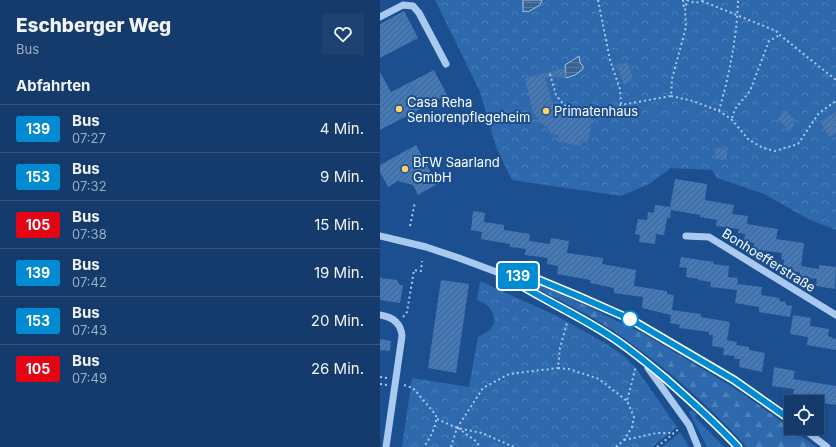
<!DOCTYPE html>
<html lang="de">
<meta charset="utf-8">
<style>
:root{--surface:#143b6b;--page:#1d4271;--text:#f1f3f6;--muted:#9dadc1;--line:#33557e}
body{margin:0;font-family:Inter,sans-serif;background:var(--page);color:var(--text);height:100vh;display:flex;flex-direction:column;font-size:15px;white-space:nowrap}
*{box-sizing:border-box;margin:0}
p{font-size:13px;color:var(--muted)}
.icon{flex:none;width:22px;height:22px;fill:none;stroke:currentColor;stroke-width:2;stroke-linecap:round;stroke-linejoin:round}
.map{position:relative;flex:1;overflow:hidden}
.panel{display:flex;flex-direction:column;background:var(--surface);width:380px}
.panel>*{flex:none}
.badge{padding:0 8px;border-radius:3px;font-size:14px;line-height:26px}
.fabs{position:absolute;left:404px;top:395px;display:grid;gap:8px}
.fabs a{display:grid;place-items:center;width:40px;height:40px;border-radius:0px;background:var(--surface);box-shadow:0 2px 6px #0003,0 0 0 1px var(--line);font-size:20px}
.map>.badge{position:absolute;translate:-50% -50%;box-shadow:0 0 0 2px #fff}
h2{padding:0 16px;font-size:15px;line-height:36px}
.round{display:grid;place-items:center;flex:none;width:42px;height:42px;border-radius:0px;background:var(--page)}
.head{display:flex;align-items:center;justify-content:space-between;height:68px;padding:0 16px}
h1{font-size:19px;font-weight:800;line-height:30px}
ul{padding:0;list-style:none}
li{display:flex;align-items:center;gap:12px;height:48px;padding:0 16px;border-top:1px solid var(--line)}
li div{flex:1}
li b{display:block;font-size:15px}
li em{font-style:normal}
li .badge{min-width:44px;font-weight:700;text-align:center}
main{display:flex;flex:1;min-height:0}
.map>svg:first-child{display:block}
</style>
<main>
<section class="panel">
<div class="head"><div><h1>Eschberger Weg</h1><p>Bus</p></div><a class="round"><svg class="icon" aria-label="heart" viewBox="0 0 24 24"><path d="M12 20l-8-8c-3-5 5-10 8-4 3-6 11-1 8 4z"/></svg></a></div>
<h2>Abfahrten</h2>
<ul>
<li><span class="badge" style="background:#008bd2;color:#fff">139</span><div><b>Bus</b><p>07:27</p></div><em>4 Min.</em></li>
<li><span class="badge" style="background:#008bd2;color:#fff">153</span><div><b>Bus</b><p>07:32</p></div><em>9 Min.</em></li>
<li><span class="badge" style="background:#e30513;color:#fff">105</span><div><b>Bus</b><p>07:38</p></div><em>15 Min.</em></li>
<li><span class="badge" style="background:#008bd2;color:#fff">139</span><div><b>Bus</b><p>07:42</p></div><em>19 Min.</em></li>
<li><span class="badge" style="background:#008bd2;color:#fff">153</span><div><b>Bus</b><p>07:43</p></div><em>20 Min.</em></li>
<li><span class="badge" style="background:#e30513;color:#fff">105</span><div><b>Bus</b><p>07:49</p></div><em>26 Min.</em></li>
</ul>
</section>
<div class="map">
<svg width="456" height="447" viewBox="0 0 456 447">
<defs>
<pattern id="forest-firs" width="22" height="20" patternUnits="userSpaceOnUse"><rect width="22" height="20" fill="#2e69ad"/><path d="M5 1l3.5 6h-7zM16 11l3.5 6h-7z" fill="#4d80b9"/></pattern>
<pattern id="park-crowns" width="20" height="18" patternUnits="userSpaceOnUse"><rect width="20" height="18" fill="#2e69ad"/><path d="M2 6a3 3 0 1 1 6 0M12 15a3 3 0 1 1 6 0" fill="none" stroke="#4d80b9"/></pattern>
<pattern id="water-rules" width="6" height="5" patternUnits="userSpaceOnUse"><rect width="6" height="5" fill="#3c6290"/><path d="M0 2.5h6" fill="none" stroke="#597aa1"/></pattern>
<pattern id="building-hatch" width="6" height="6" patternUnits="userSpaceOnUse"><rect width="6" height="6" fill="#4478b7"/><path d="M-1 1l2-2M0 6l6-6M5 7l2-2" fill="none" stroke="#486282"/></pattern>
</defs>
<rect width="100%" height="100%" fill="#1b4f8f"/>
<path fill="#2e69ad" d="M312,410l5,5 -2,2 29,30h-17l-18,-35z
M300,432l9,15h-27l17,-14z"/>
<path fill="url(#forest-firs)" d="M150,281l48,21 66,32 87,52 32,22 53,39h-69c-39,-43 -85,-83 -133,-116 -27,-18 -57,-32 -86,-47z"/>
<path fill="url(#park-crowns)" d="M55,0h401v230l-28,-11 -44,-25 -47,-16 -5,-8 -41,-2 -22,16 -28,12 -109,-16 -16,-33 -16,-55z
M100,281l77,35 48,27 18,12 13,13 41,59 -25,20h-250l10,-69 57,9 9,-50 11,-6 6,-9c-3,-13 -5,-17 -18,-22z"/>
<path fill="url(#water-rules)" stroke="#9cc4f0" d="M143,0h19l-2,5 -12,7 -2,-1 -3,1z
M199,56l1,7 3,3v3l-8,6 -9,3 -1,-13z"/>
<path fill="url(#building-hatch)" d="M24,11l14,27 -38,20v-34z
M248,63l5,16 -9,6 -7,-21z
M185,68l1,10 -21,-1 8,29 7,6 32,7 -4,23 -6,-1 -2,5 -22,-5 1,-6 -8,-1 -3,-6 -9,-6 -7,-12 -7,-32z
M54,70l13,25 -67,35v-58l11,20z
M405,111l9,8v7l-4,5 -12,-12z
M456,112v21l-7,4 -9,-16z
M36,145l21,39 -19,11 -5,-10 -8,-2 -7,-2 -10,6 -8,-15v-7z
M335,148l12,1v11l-12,-1z
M295,179l32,5 -2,16 29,5 -2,9 16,2 -1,8 31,5 -2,10 28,4 -3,23 18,3v-4l17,2 -1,22 -19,-3 1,-7 -18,-2 1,-5 -11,-1 1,-3 -7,-2 1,-6 -3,-1 1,-6 -29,-4 1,-6 -10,-2 1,-7 -7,-1 1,-4 -23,-3 1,-6 -17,-3v-2l-29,-5 -1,8h-3l-3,17 -8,-1 -1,10 -16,-2 1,-7 -5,-1 3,-15 9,1 1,-8 6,1 1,-8 15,2z
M93,211l12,2 -1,9 20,3v5l26,4 -1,7 21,3 1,-6 18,3 -2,12 36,5 -1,6 34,6 -2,16 33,5v3l7,1 -2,15 29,4v3l29,5 -3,18 10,2 -1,3 13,2v3l16,3 -3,19 -23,-5 1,-8h-6l1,-3 -12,-1 1,-7 -12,-2 1,-11h-4v-3l-30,-4 1,-3 -10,-2 1,-8 -29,-7 1,-11 -29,-4v-5l-24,-5v-3l-33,-6 1,-8 -11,-2 1,-6 -23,-3 1,-6 -16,-2v-3l-29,-5 1,-7 -11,-2z
M301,257l33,5 -1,2 16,2 -1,11 10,1 -1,11 1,-5 24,3 -1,8 19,3 -1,3 7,1v3l6,1 -2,11 -31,-5v-5l-24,-4 2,-13 -27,-3 1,-5 -13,-2 1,-1 -13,-2 1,-9 -8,-1z
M0,278l17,2 3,5h3l-3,18 -20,-3z
M61,280l28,4 -13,89 -28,-5z
M413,315l18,3 -1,8 19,3 -1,7 8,3v11l-29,-5 1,-8 -18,-3z
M0,339l11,2 -1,10 -10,-1z
M394,367l21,4 -2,8 43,7v19l-19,-3h-19l1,-5 -6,-1 1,-7 -22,-3z"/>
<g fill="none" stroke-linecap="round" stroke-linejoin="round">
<path stroke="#a9c9ee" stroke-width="2" stroke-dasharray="2 3" stroke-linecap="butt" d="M218,0l12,60 10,29 1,16
M303,0l1,8
M307,0l8,3 7,-2
M396,31l4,4 56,45
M170,74l6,21 8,10 35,12 22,-12 50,-9 1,-17 14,-52 -1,-16 2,-11
M291,96l22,5 26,10 12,8 18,21 14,8 12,3 23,-7 21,-31 17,-12
M339,111c10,-36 18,-73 19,-111
M352,118l3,-9 15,-18 19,-50 11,-6
M30,226l5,-24
M23,317l4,-5 7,-42 7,1 1,-10
M178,368l11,1 30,10 28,22
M0,377l7,1
M0,384l7,1
M24,385l9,3 23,27c1,11 -6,23 -12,32
M57,419l20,9 25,5 32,14
M78,428l19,14 3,5
M244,440l33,-7h17
M71,447l6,-19 26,-40 26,-14 49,-6 2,-20 7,-25
M236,447l8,-7 8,-13 2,-10 -7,-16 9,-35
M277,447l23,-19"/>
<path stroke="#a9c9ee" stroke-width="7" d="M0,17l23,-12 10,1 6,7 27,51
M0,236l46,11 33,11 43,16 30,3 48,20 50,22 33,19 71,43 57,39
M306,236l23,1 127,78
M124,275c34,23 71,39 105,61 19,11 36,26 53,40 27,23 52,46 76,71
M0,315c13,2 21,8 22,21l-16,111
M268,368l41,57 9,22
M422,428l25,19"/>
<path stroke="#a9c9ee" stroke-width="2" stroke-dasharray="2 3" stroke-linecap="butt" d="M322,1l74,30"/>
</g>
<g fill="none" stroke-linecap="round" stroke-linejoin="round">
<defs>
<path id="line" d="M358,447c-23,-25 -48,-47 -73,-69 -18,-15 -36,-30 -55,-42 -35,-23 -73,-39 -108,-62l30,3 48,20 50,22 104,61 57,40"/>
</defs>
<use href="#line" stroke="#fff" stroke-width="9"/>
<use href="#line" stroke="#008bd2" stroke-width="6"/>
</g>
<g fill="#ffd166" stroke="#1b4f8f" stroke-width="1.5">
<circle cx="19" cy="109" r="4"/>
<circle cx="166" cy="111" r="4"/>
<circle cx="25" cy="169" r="4"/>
</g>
<circle fill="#fff" stroke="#008bd2" stroke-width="2" cx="250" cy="319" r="8"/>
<g text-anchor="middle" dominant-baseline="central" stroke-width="4" stroke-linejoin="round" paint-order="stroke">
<g font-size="13" fill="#fff" stroke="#1b4f8f" text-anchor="start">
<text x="27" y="102">Casa Reha<tspan x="27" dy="15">Seniorenpflegeheim</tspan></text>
<text x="174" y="111">Primatenhaus</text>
<text x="33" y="162">BFW Saarland<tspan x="33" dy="15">GmbH</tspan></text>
</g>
<g font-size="13" fill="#fff" stroke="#1b4f8f">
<text transform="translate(389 260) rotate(32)">Bonhoefferstraße</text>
</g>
</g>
</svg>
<div class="fabs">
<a><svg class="icon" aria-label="locate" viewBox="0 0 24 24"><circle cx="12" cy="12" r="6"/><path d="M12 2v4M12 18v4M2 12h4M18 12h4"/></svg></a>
</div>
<b class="badge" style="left:138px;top:276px;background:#008bd2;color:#fff">139</b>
</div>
</main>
